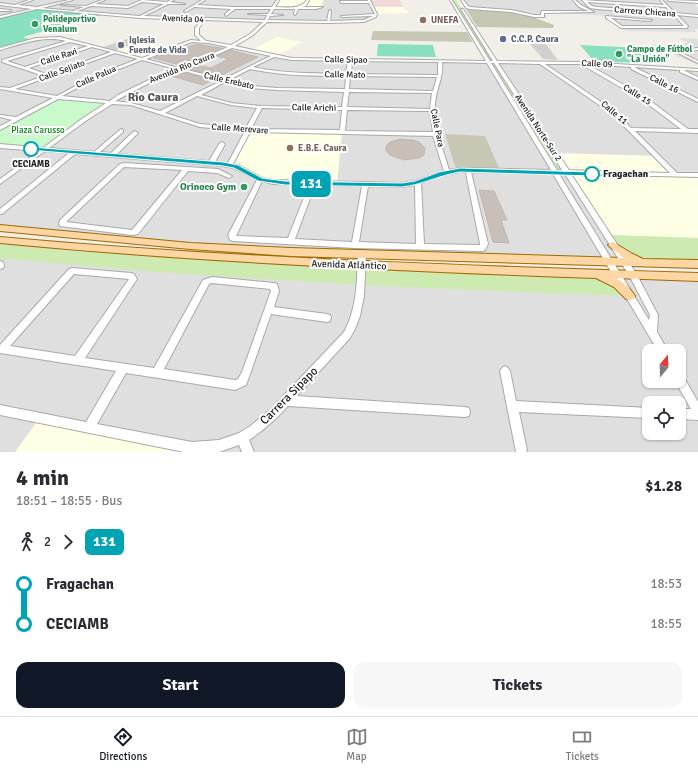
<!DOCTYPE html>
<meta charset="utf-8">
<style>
:root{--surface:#fff;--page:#f7f7f7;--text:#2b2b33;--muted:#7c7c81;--line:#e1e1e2;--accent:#111827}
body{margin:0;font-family:Signika,sans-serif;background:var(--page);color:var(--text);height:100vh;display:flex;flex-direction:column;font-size:15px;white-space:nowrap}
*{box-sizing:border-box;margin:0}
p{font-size:13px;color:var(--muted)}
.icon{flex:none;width:22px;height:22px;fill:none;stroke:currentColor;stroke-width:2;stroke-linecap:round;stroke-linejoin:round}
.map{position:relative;height:452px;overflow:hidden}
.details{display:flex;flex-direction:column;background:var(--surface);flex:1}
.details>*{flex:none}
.badge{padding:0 8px;border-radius:6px;font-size:14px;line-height:26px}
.needle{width:26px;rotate:19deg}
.buttons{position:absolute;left:642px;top:344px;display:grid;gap:8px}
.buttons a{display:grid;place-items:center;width:44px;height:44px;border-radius:8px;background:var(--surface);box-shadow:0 1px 3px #0004;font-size:20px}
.map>.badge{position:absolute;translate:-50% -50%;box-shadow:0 0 0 2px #fff}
.legs{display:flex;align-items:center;gap:6px;height:44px;padding:0 16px;font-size:13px}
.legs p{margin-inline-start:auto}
.summary{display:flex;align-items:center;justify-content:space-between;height:68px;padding:0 16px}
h1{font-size:22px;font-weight:700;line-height:30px}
.cta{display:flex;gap:8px;margin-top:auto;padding:8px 16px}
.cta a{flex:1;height:46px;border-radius:12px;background:var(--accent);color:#fff;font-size:16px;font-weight:700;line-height:46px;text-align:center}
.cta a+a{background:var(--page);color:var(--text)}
ul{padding:0 16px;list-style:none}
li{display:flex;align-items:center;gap:14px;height:40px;font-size:15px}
li i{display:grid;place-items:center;width:6px;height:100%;margin:0 5px;background:currentColor}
li i::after{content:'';width:10px;height:10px;margin:-5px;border:3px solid;border-radius:50%;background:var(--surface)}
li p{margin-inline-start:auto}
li:first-child i{background:linear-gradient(#0000 50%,currentColor 0)}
li:last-child i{background:linear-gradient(currentColor 50%,#0000 0)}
.tab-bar{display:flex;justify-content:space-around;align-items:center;height:56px;border-top:1px solid var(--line);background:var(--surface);font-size:11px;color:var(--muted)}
.tab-bar a{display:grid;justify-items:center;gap:2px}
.tab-bar .selected{color:var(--accent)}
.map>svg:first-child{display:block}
</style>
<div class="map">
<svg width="698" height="452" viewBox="0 0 698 452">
<rect width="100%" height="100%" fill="#f2efe9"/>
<path fill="#e0dfdf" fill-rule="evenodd" d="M0,0h369l7,15 -9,5 -18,2 -113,-1 -162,-8 -39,-4 -35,7z
M461,0h228l9,7v22h-4l3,3 -71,-1 -19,-15 -63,-4 3,6h-14l-6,-3 -50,-6 -11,-3z
M53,37l88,22 41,-15 16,-3 94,18 291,4 115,7v194l-407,-12 -291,-24v-179l36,-10z
M679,38l19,1v26l-47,-20 36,-2z
M0,240l94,10 604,27v175h-698zM649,351h30v30h-30zM649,403h30v30h-30z"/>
<path fill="#f2dad9" d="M369,0h31l3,7h-31z"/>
<path fill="#ffffe5" d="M278,0h45l-1,7 -4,1h-45z
M372,7h31l6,6 -33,1z
M277,37l25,5 -26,14 -27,-5z
M141,42l27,7 -27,10 -27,-8z
M248,130l94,2 -5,52 -71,-3 -36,-16z
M554,153l104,3 18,19h22v63l-91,-3z
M41,416l148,36h-174z"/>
<path fill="#d0d0d0" d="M127,39l14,3 -27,9 -14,-3z
M530,44h16l12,16 -15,-1z"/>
<path fill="#c7c7b4" d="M470,8l40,4 17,3 27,10 -1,3 -76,-1 -11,-18z
M373,31l94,1 6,10 -102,-2z
M445,134l40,2 15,34h-40l-5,-4z"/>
<path fill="#cdebb0" d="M451,0h5l111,173h-11z
M607,235l91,3v26l-48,-2 -22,-6z
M0,240l94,10 497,24 39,22c-210,-7 -421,-17 -630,-38z"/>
<path fill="#c8facc" d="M55,97l57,4 -68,49 -44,-4v-18z"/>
<path fill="#88e0be" d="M35,9l67,6 -79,22 9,3 -32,9v-32z
M378,44l55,1 3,12 -59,-1z
M580,45l63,3 19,16 -68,-3z"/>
<path fill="#c7bfb8" stroke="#c4b6ab" d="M197,44l24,4 -41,17 -26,-7z
M230,50l28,7 -38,19 -32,-7 9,-4 14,3 18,-9 -13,-3z
M180,72l32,8 -9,5 -32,-9z
M400,139l13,1 6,2 6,6 -1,7 -5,3 -15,2 -14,-5 -4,-4v-5l4,-4z
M479,190l15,1 13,29h-6l8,23 -16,-1z"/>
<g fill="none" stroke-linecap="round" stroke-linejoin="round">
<defs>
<path id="minor" d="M29,0h4l-15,5 19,2 32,-7h4l-31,8 31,3 11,-4 -23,-2 25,1 16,-6h3l-10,4 33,2 14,-6 25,2 4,-2h3l-4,2 15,2h-17l-24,12 121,4 2,-5 -19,-1h20l3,-5h-36l-9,7 -1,-2 6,-5 -37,-2 -8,5 -2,-1 18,-11h3l-8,5 36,2h39l5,-7h2l-4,7c11,0 25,3 32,-7h2l-3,6 -4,1h21l-7,2h-18l-2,5 -1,1 -1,-1 1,-5h-21l-3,5 12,1 -13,1 -2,4 59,1 2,-10 1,-1 1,1 -1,10 33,-1 10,-4 -31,1 -1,-1 34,-2 -6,-11h-28l-1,-2h28v-1h2l7,14 -1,3 -12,5 -36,1 -61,-1 -15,14 -17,10 57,12 194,3 -36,-61h2l38,61h3l-32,-52h2l34,52 86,1 115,7v2l-15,-1 15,7v3l-18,-8v-2l-46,-3 64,32v3l-67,-33v-2l-44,-3 58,33 43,32h10v4l-63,-2 42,42h21v4l-127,-3 65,99 22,42 -1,17 11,19h-10l-105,-177 -82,-2 17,72 -3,6 -3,1 -127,-3 -122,-7 -3,-1 -2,-5 29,-55 -23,-12 -11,-2 -148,-12 -73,60h-2v-5l69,-56 -24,-2 -45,33v-5l39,-28 -39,-3v-4l43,4 40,-30 23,-15 -48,-4 -58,31v-4l12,-6 -12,-3v-2l16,2 37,-19 -53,-9v-2l10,1 34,-12 -42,-14v-2l64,-19c-22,-6 -45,3 -66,9v-2l36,-10 24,-1 82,21 49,-18 10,1 -6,-6v-7l7,-8 -62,-2 -103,-9 -37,9v-2l32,-7 -32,-4v-2l15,2zM142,2l22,2 -24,12 -63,-5 14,-5 37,2zM205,20l58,2 -13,12 -19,11 -25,-4 -7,-6v-7zM70,42l18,4 -63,21 -18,-6zM192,42l17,1 19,4 -49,21 -33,-9zM92,47l19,5 -63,23 -19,-7zM232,48l39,8 -47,23 -41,-10zM115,53l23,6 -44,17 -37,20 -42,-7zM274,57l18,3 56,1 -2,13c-31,-1 -62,0 -93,-7zM142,60l34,9 -25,10 -33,16 -8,6 -48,-5 34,-18zM352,61l86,1v13l-87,-1zM442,62l45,1 64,107 -91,-2 -11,2c-6,-21 -16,-44 -14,-66 1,-15 9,-27 7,-42zM491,63h3l68,107h-5zM498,63l42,1 72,50 58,59 -101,-3zM545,64h39v2l57,33 40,30 -50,-1 -15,-16zM250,69c32,7 64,7 96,7l-1,13 -68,-1 -27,-2 -21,-6zM180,70l41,11 -61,30 -29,-8 -16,-2 38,-20zM350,76l87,1 -4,14 -84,-2zM225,82l25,6 27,2 67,2 -2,15 -82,-1 -29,-3 -30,-8zM349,92l83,1 -2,16 -83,-2zM197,96l34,9 26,3 -11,20 -46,-4 -35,-11zM112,104l19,1 69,22 45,4 -17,32 -13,-1 10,-18 -3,-2 -3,2 -10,17 -92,-7 21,-21 -3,-2 -2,1 -22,21 -11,-1 23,-20v-2l-2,-1 -27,23 -45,-4 38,-28zM262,108l80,2 -2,20 -89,-1zM347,110l83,1 3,21 -88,-1zM250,132l183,4 11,35 -29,10 -13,2 -129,-3 -11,-2 -24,-13 -5,-1zM460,172h7l-1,1 14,71v1l-56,-1 -3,-61 21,-8zM559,174h6l65,103 20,38 -1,5zM262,181l11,3 36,1 -21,53 -52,-2zM315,185l47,1 -10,56 -57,-3zM415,185l1,59 -57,-2 9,-56 34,1z
M461,0h2l5,6 2,1 41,3 23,5h7v-3l1,-1h47l-10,-4 -6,-7h2l6,5 13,7 -50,1v4h-10l-23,-5 -41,-3 -4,-1z
M582,0l82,5 -4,-5h2l13,13 23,2v2l-21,-2 11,11 -1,2h-66l-15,-10v-2l46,4 -2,1 -39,-3 11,8h62l-10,-11 -77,-6 -7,-1zM587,2l79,5 6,6 -75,-6 -5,-1z
M668,0l30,1v2l-29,-2z
M0,9l10,1 1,1h-11z
M698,48v2l-18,2 18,9v2l-24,-12z
M124,163l94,6 14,7 -3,2 -12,-5 -29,-2 -50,63 -6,1 -72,-9 -1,-2 1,-4 60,-56zM124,167l58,3 -50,60 -66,-8z
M362,252l3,1 1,2 -2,41 -4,20 -5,13 -5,9 -53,58 168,11 4,1 1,4 -1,4 -4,1 -177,-11c-12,13 -25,25 -39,34l5,12h-12l-3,-7 -20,7h-35l-184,-37v-10l86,17 30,-51 -116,-18v-8l69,-76 3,-1 59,5 3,1 3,5 -52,79 69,10 49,-88 9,-3 62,6 3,1 2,7 -5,16 53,7 3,1 1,3 -1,3 -3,1 -56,-8 -22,63 -3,8 -11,5 -109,-17 -29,51 95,18 27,-2 20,-7 10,-6 22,-18 73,-77c13,-24 13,-50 14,-77l1,-2zM74,274l55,5 -54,77 -65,-10zM212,283l58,6 1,2 -29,81 -4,7 -3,1 -71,-11 45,-85z
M0,261l3,1 1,4 -1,2 -3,1z
M505,366l3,2 2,3 6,30 133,7v10l-130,-6 8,38 -1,2h-10l-16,-81 2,-3z
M679,374l4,2 15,26v18l-19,-1v-10h12l-16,-28h4z"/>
<path id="major" d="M0,225l190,18 101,5 333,10 -14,-11 -2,-2 2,-2 3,-1 18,11 12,6 55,1v8l-407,-12 -101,-7 -190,-18z
M0,237c232,21 465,29 698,36v8l-82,-3c7,4 15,11 19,18l-1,3 -4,1 -4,-1 -12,-12 -18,-9c-199,-7 -398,-16 -596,-35z"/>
</defs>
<use href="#minor" stroke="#a9a9a9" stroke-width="2"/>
<use href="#major" stroke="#a06b00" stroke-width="2"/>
<use href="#minor" fill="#fff" fill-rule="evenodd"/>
<use href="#major" fill="#fcd6a4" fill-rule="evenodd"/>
</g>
<path fill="#00a3b4" stroke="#fff" d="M31,147l192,15 15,3 24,13 23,3 117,2 13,-2 24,-9 21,-4 132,4 3,2 -3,2 -132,-4c-20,3 -38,13 -58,15l-117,-2 -27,-4 -24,-13 -11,-2 -194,-16v-2z"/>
<g fill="#8d6e63" stroke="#fff" stroke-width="1.5">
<circle cx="423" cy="20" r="4"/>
<circle cx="290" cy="148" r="4"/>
</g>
<g fill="#2e9e5b" stroke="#fff" stroke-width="1.5">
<circle cx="35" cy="24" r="4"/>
<circle cx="619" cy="54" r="4"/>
<circle cx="244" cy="187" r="4"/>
</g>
<circle fill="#5c6f8a" stroke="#fff" stroke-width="1.5" cx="503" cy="39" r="4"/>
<circle fill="#6b7280" stroke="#fff" stroke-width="1.5" cx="121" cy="45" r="4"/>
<g fill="#fff" stroke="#00a3b4" stroke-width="2">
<circle cx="31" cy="149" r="7"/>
<circle cx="592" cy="174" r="7"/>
</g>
<g text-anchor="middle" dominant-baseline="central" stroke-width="4" stroke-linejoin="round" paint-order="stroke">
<g font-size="9" fill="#222" stroke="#fff">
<text transform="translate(645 12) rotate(4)">Carrera Chicana</text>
<text transform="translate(183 19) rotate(3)">Avenida 04</text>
<text transform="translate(59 57) rotate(-18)">Calle Ravi</text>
<text transform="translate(346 60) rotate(1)">Calle Sipao</text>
<text transform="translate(597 64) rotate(3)">Calle 09</text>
<text transform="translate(182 68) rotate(-22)">Avenida Río Caura</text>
<text transform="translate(62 71) rotate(-20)">Calle Sejiato</text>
<text transform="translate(345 75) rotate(1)">Calle Mato</text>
<text transform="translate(96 77) rotate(-24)">Calle Palua</text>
<text transform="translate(229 81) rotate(13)">Calle Erebato</text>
<text transform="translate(664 84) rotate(27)">Calle 16</text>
<text transform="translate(637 95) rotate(32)">Calle 15</text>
<text transform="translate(314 108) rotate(1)">Calle Arichi</text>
<text transform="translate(614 113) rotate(40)">Calle 11</text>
<text transform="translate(437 128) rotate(79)">Calle Para</text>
<text transform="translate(538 128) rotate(57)">Avenida Norte-Sur 2</text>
<text transform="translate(240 129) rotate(4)">Calle Merevare</text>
</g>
<g font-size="9" font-weight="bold" fill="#27864d" stroke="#fff" text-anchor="start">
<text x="43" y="19">Polideportivo<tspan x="43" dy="10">Venalum</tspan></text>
<text x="627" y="49">Campo de Fútbol<tspan x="627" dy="10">"La Unión"</tspan></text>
</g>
<g font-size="9" font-weight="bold" fill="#785e54" stroke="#fff" text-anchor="start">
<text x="431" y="20">UNEFA</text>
<text x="298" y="148">E.B.E. Caura</text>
</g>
<g font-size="9" font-weight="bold" fill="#4e5e75" stroke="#fff" text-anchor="start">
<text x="511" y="39">C.C.P. Caura</text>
</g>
<g font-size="9" font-weight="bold" fill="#5b616d" stroke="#fff" text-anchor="start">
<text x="129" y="40">Iglesia<tspan x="129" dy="10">Fuente de Vida</tspan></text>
</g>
<g font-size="9" fill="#0c8416" stroke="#fff">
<text x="38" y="130">Plaza Carusso</text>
</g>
<g font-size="9" font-weight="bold" fill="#222" stroke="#fff">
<text x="31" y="164">CECIAMB</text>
</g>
<g font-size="10" font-weight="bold" fill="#222" stroke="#fff" text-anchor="start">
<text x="603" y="174">Fragachan</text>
</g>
<g font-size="10" font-weight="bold" fill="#27864d" stroke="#fff" text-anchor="end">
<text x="236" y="187">Orinoco Gym</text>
</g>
<g font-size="10" fill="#222" stroke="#fff">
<text transform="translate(349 265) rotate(2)">Avenida Atlántico</text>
</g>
<g font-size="12" font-weight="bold" fill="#555" stroke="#fff">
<text x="153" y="97">Río Caura</text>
</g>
<g font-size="12" fill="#222" stroke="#fff">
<text transform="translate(289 396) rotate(-45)">Carrera Sipapo</text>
</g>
</g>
</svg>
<div class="buttons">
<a><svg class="needle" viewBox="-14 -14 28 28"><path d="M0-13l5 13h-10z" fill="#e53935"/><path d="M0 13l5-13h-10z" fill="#7c7c81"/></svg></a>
<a><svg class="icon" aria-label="locate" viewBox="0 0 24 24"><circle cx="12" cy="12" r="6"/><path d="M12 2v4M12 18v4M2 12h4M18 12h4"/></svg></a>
</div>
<b class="badge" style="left:311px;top:184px;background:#00a3b4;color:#fff">131</b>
</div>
<section class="details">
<div class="summary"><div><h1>4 min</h1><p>18:51 – 18:55 · Bus</p></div><b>$1.28</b></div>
<div class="legs"><svg class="icon" aria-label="walk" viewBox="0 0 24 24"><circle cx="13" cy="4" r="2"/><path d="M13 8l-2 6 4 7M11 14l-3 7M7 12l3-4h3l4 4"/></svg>2<svg class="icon" aria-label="forward" viewBox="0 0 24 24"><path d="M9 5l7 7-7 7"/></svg><b class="badge" style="background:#00a3b4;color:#fff">131</b></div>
<ul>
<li><i style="color:#00a3b4"></i><b>Fragachan</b><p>18:53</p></li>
<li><i style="color:#00a3b4"></i><b>CECIAMB</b><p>18:55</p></li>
</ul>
<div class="cta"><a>Start</a><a>Tickets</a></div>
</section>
<nav class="tab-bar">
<a class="selected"><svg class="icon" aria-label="directions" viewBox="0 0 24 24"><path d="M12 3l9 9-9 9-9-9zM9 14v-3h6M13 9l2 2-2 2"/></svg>Directions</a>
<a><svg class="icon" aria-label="map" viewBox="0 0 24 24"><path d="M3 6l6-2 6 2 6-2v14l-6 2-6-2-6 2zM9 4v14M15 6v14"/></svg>Map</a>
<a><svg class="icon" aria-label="tickets" viewBox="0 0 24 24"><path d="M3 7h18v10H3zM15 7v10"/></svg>Tickets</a>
</nav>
